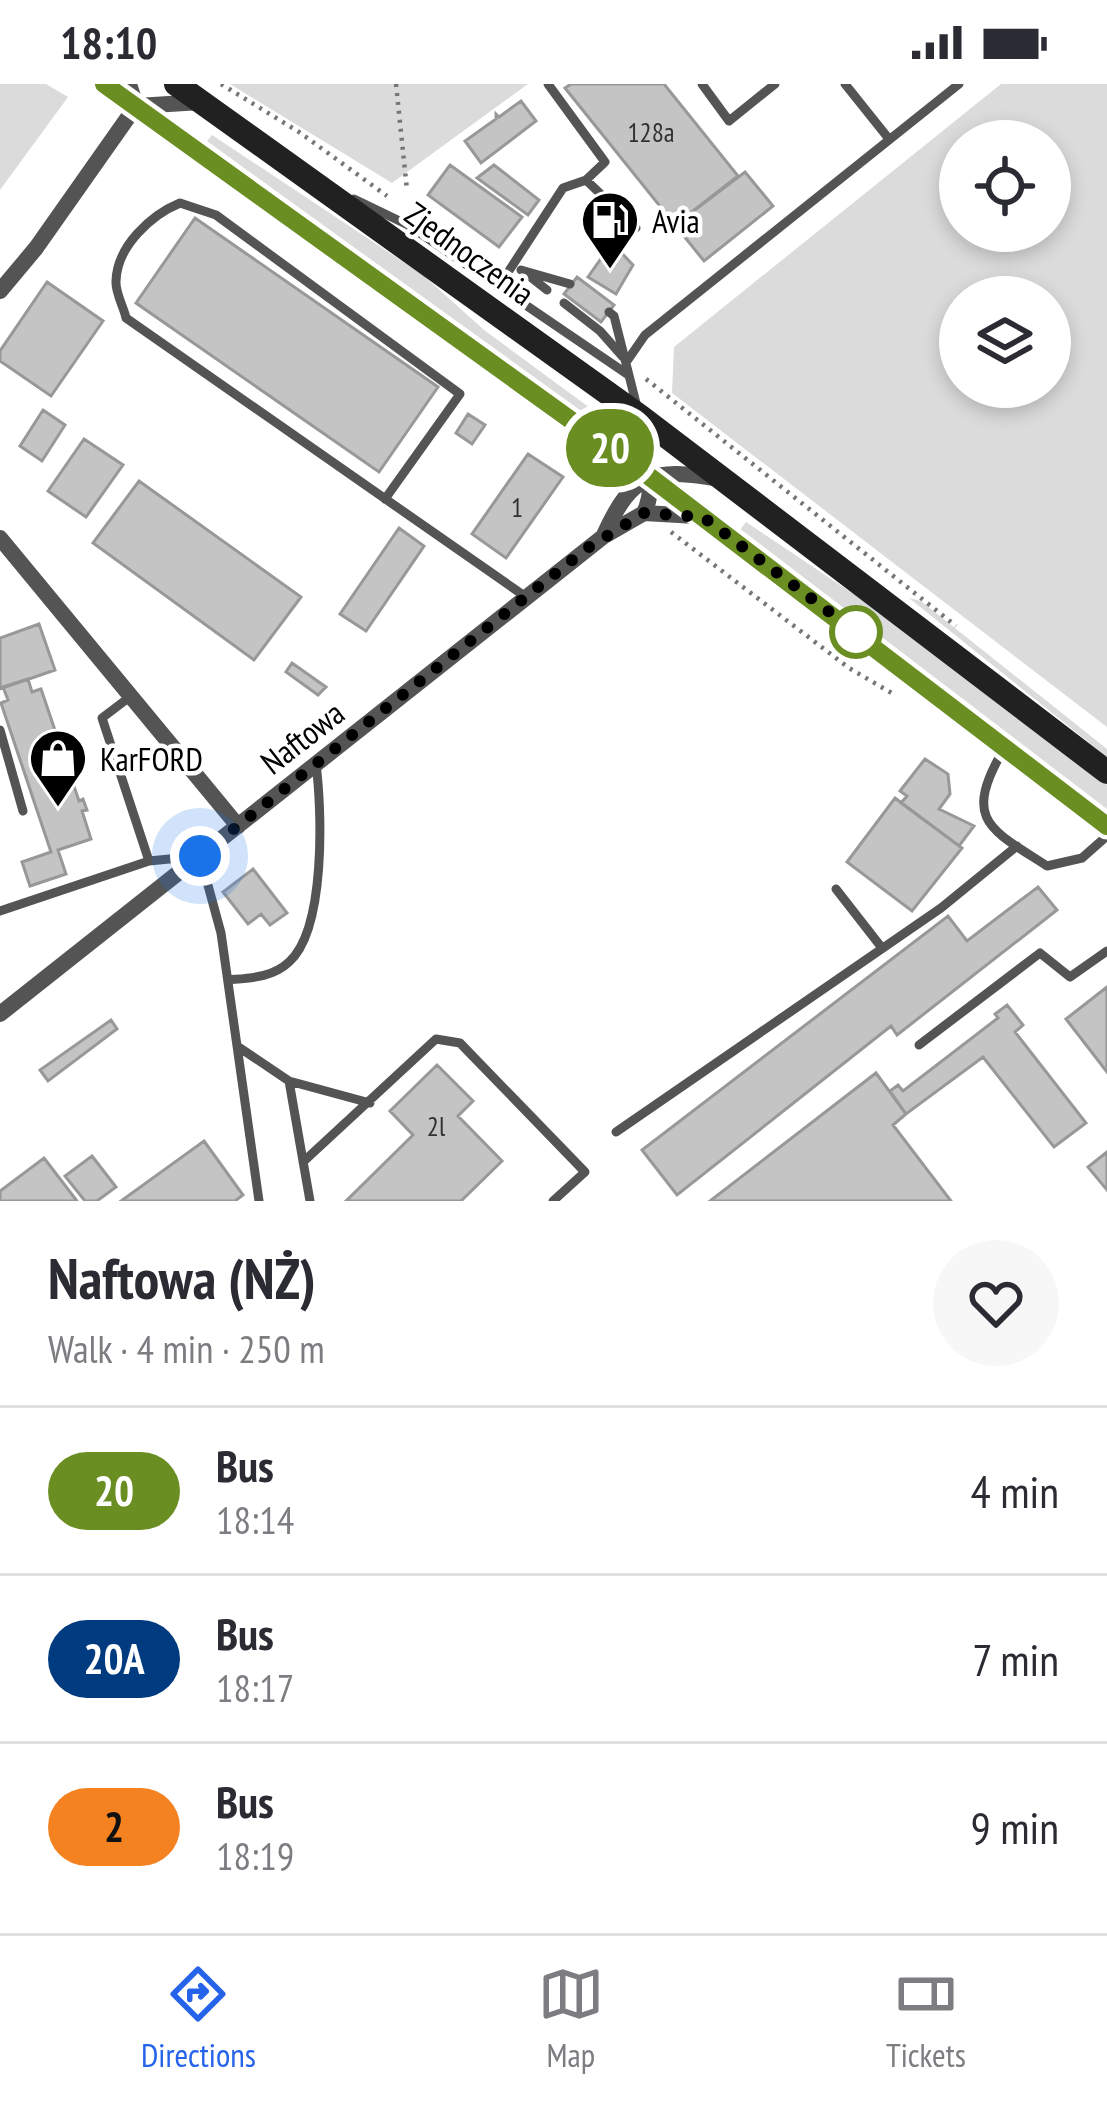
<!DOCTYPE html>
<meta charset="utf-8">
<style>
:root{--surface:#fff;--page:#f7f7f7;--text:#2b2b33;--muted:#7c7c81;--line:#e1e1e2;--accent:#2563eb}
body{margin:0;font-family:"PT Sans Narrow",sans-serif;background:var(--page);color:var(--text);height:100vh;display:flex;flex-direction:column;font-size:45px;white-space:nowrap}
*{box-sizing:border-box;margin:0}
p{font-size:39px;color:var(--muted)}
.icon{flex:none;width:66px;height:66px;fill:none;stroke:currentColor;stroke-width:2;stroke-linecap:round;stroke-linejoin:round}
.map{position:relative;height:1117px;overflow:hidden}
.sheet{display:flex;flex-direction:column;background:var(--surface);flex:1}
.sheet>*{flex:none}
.badge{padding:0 24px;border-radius:39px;font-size:42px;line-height:78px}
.buttons{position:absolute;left:939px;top:36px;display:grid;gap:24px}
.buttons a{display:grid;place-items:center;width:132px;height:132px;border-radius:50%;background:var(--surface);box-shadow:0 6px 18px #0003;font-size:60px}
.you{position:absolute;width:60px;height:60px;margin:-30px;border:9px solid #fff;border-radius:50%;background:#1a73e8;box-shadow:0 0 0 18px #1a73e833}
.map>.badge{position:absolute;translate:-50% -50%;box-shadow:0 0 0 6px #fff}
.round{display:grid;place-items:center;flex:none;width:126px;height:126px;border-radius:63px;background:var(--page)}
.headline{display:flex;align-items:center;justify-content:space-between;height:204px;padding:0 48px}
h1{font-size:57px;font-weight:800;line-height:90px}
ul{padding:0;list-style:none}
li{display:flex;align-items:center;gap:36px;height:168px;padding:0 48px;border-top:3px solid var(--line)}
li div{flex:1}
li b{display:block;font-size:45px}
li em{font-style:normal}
li .badge{min-width:132px;font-weight:700;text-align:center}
.status{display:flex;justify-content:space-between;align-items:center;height:84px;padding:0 60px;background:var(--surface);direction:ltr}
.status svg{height:33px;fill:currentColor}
.tab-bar{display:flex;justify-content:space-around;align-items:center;height:168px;border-top:3px solid var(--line);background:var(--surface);font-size:33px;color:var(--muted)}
.tab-bar a{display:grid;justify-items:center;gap:6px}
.tab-bar .active{color:var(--accent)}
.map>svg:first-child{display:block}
</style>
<div class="status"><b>18:10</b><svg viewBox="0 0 49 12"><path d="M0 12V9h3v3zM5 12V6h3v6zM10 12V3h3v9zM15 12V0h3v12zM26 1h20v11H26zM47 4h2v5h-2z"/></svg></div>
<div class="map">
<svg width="1107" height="1117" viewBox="0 0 1107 1117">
<rect width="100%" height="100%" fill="#fff"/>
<path fill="#dbdbdb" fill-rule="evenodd" d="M0,0h46l22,13 -68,93z
M230,0h298l-136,99z
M1001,0h106v643l-435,-334 2,-46zM960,57h90v90h-90zM960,213h90v90h-90z
M212,51l211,140 61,55 136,100 2,9 -17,-8 -398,-290z
M746,438l154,103 207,160v25l-367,-280z
M909,514l12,3 186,148v8z"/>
<path fill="#c4c4c4" stroke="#989898" stroke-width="3" d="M571,0h93l74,92 -63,49 -110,-137z
M521,17l15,20 -55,42 -16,-22 31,-22v-5l3,3z
M450,81l72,52 -23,30 -71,-52z
M494,81l45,35 -11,15 -51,-37z
M745,88l28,34 -69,55 -29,-36z
M195,134l243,169 -59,85 -243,-169z
M612,159l21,22 -17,29 -28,-17z
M577,193l37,28 -13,17 -37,-28z
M47,198l56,39 -52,75 -51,-35v-10z
M43,326l22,15 -23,36 -22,-15z
M468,330l17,11 -13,19 -16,-11z
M84,355l39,26 -37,52 -38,-26z
M528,370l35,23 -57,81 -34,-24z
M139,397l162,116 -47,63 -161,-117z
M399,444l25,18 -58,85 -26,-17z
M39,540l16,46 -55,19v-51z
M292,579l24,17 10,7 -8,8 -32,-23z
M28,595l4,13 9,-3 38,112 4,-2 4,11 -5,1 9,28 -33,11 8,24 -36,12 -8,-24 29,-10 -50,-149 7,-3 -5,-13z
M925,675l23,15 2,20 -11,15 35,17 -15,20 -58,-43 6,-7 -7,-5z
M895,714l67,50 -50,63 -65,-49z
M253,785l34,44 -17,12 -9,-11 -13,10 -25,-32z
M1038,803l19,23 -160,125 -6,-9 -214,169 -35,-45 306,-234 19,25z
M1107,903v85l-41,-53z
M1007,921l16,20 -8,7 71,91 -32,24 -71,-90 -77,57 -16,-23 8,-6 5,6 95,-73 -3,-4z
M111,936l6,9 -69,52 -8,-11z
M437,981l36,36 -15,15 44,45 -41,40h-115l67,-66 -23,-24z
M876,989l30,41 -13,11 58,76h-241z
M204,1057l39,54 -8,6h-114z
M1107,1068v38l-19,-23z
M92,1072l24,31 -19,14h-12l-20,-25z
M44,1074l33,43h-77v-10z"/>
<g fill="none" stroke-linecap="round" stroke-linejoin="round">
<path stroke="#767676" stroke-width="4.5" stroke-dasharray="3 6" stroke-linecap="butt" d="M221,0l78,48 88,64
M396,0l11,106
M646,295l310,247
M580,371l29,31
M671,448l178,136 46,27"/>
<path stroke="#545454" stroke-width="9" d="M702,0l27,37 46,-37
M845,0l44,55
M586,96l50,48
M354,115l54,26 219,149
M521,186l49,14
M528,191l19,15
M499,202l64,-98 23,-8 19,-18 -57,-78
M564,219l36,28 23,26
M609,228l5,4 23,91
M627,277l18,-26 314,-251
M385,415l75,-105 -244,-179 -36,-12c-29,12 -63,43 -64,78 -1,11 8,27 10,37l400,279
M131,612l-29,22 47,143
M0,646l23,81
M1002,668c-39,69 -12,77 45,114l35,-8 25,-22
M836,805l46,59
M0,827l149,-50 51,-5 21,77 38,268
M228,896c21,-2 44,-2 61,-18 37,-33 33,-152 27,-198
M919,961l121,-92 30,24 37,-26
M237,962l52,35 81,22
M289,997l21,120
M616,1048l325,-224 76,-62
M303,1078l133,-123 24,4 125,129 -32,29"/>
<path stroke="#545454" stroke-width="16" d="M137,22l64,-4
M0,207l36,-43 100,-142 -7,-22
M627,327c15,30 33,68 17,102
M604,451c28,-62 49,-68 115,-56
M0,454l238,288
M0,930l604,-478 40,-23 52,3"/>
<path stroke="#212121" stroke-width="24" d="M104,0l546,393 457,349
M176,0l465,333 466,355"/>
</g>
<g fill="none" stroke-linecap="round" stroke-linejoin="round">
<defs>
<path id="line" d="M104,0l546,393 457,349"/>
</defs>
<use href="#line" stroke="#fff" stroke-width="27"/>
<use href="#line" stroke="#6b8e23" stroke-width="18"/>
<path stroke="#000" stroke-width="12" stroke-dasharray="0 21.6" d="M200,772l386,-307 58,-36 59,4 153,115"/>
</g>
<defs>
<symbol id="fuel-pin" viewBox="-11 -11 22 30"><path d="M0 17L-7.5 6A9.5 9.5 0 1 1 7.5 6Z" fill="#000" stroke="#fff"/><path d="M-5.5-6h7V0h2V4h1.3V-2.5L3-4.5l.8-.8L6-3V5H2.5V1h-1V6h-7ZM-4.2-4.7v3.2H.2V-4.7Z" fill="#fff"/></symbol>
<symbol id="shop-pin" viewBox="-11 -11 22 30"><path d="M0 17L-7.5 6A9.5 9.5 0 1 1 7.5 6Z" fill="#000" stroke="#fff"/><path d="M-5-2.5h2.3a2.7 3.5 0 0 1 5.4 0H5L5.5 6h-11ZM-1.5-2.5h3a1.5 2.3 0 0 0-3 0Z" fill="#fff"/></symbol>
</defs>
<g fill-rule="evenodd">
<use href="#fuel-pin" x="577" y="103" width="66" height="90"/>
<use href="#shop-pin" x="25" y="641" width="66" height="90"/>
</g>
<circle fill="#fff" stroke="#6b8e23" stroke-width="6" cx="856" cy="548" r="24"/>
<g text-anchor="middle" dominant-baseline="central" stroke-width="9" stroke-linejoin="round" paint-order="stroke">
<g font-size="27" fill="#313131">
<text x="651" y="48">128a</text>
<text x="517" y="423">1</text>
<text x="436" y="1042">2l</text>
</g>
<g font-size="33" fill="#000" stroke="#fff" text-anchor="start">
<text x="652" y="136">Avia</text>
<text x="100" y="674">KarFORD</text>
</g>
<g font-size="33" fill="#000" stroke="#fff">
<text transform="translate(470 169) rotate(36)">Zjednoczenia</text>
<text transform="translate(302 653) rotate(-38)">Naftowa</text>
</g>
</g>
</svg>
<div class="buttons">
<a><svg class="icon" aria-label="locate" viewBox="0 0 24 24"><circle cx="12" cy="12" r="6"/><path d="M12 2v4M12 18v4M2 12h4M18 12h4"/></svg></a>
<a><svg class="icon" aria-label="layers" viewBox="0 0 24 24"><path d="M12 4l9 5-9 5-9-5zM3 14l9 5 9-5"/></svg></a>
</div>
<div class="you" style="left:200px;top:772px"></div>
<b class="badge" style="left:610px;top:364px;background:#6b8e23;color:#fff">20</b>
</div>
<section class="sheet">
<div class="headline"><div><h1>Naftowa (NŻ)</h1><p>Walk · 4 min · 250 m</p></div><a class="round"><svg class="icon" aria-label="heart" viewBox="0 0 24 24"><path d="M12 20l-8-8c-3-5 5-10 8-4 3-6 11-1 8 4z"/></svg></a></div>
<ul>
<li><span class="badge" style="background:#6b8e23;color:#fff">20</span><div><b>Bus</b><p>18:14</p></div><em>4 min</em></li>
<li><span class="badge" style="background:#003b80;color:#fff">20A</span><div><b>Bus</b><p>18:17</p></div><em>7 min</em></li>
<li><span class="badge" style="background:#f58220;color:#111">2</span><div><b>Bus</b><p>18:19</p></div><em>9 min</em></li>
</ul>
</section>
<nav class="tab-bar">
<a class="active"><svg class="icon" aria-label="directions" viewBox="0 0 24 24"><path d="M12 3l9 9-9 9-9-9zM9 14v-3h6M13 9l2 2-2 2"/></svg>Directions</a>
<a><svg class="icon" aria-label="map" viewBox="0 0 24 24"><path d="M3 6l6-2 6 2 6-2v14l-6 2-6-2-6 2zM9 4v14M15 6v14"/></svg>Map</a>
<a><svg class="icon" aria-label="tickets" viewBox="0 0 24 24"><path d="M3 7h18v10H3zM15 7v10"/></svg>Tickets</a>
</nav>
